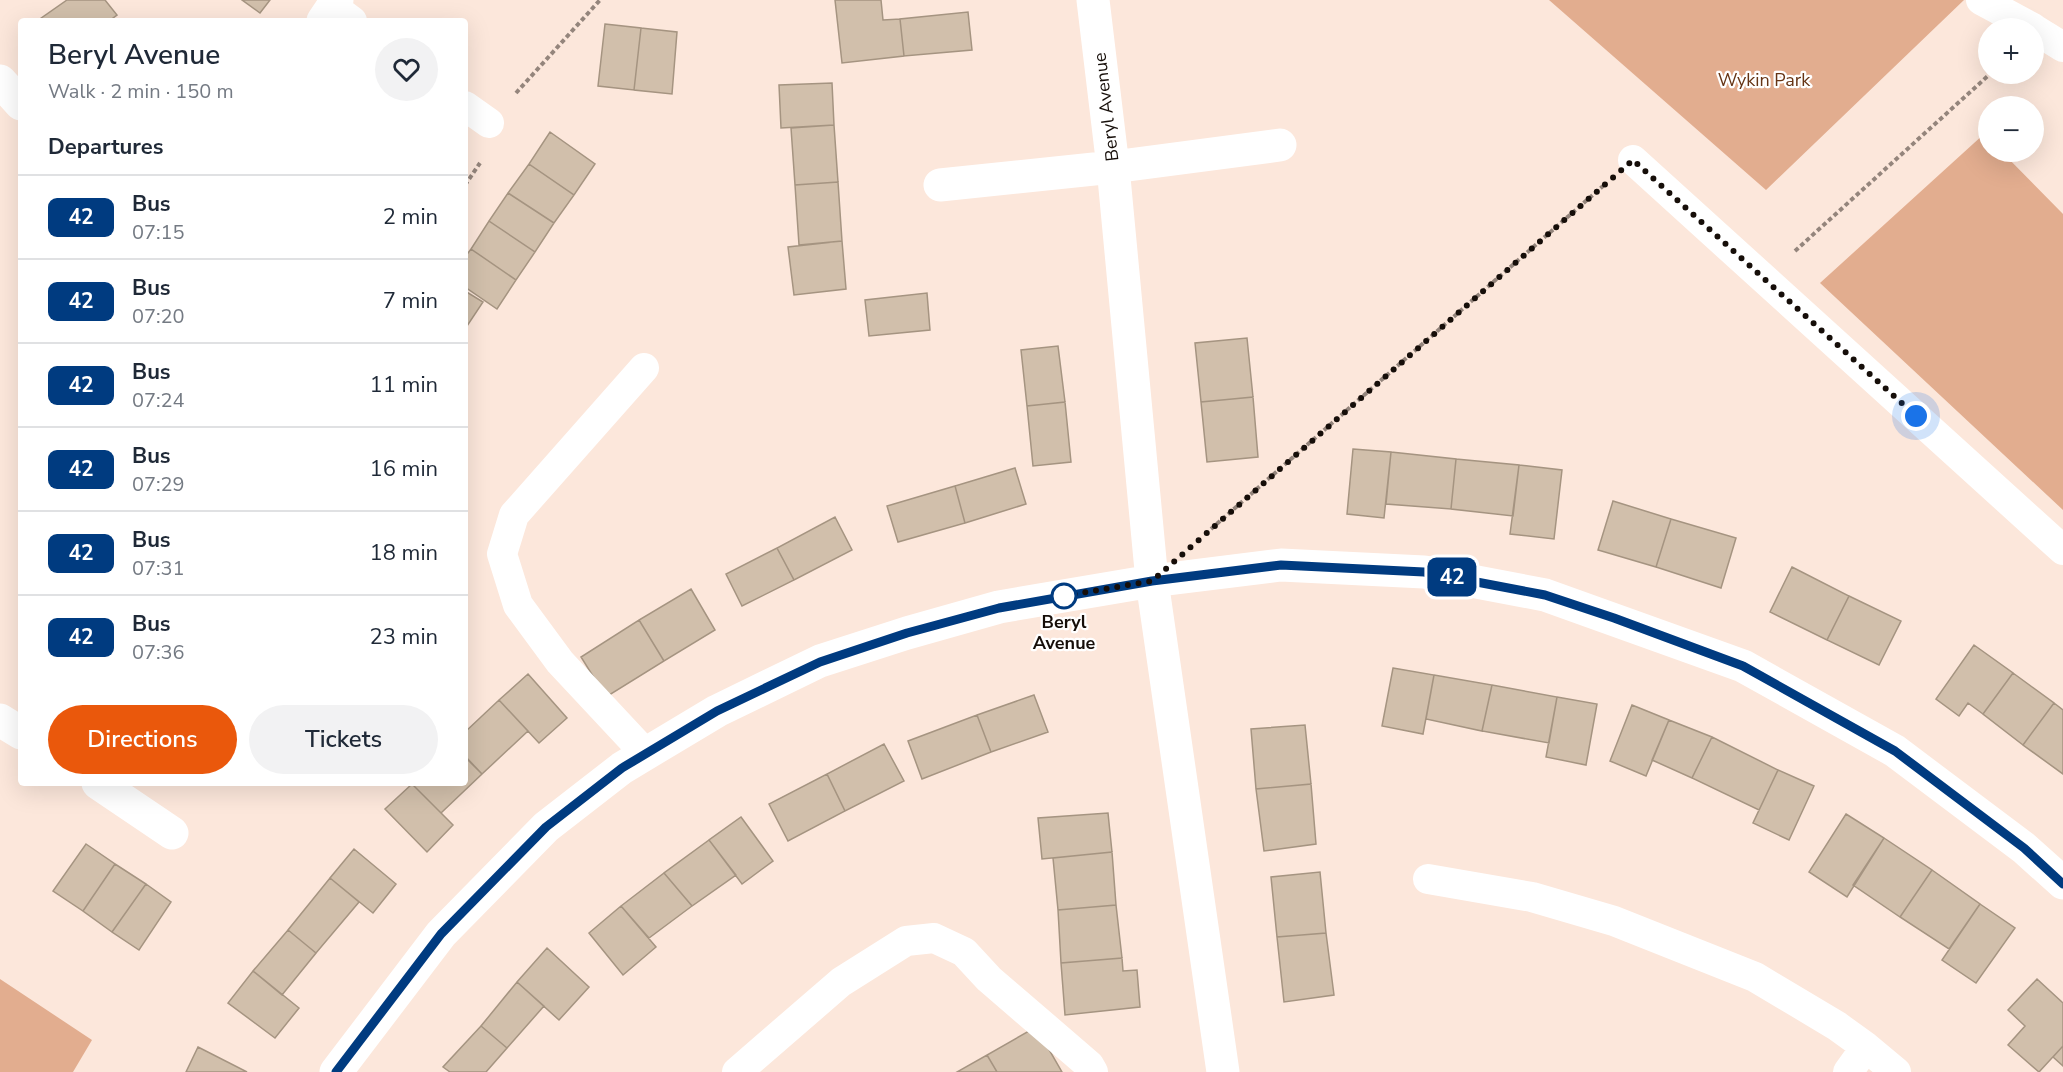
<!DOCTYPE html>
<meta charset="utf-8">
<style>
:root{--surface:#fff;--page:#f2f2f3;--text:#1f2937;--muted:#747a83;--line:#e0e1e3;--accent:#ea580c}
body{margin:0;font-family:"Nunito Sans",sans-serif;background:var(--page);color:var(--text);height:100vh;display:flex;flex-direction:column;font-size:22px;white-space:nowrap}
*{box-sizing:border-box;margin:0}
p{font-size:20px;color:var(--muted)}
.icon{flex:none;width:33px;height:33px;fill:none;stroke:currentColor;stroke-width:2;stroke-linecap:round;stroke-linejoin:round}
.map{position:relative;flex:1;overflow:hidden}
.details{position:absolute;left:18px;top:18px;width:450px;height:768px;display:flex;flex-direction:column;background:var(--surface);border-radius:6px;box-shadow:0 6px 24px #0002}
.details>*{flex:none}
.badge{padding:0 12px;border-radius:9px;font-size:21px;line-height:39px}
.controls{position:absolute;left:1978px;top:18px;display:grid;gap:12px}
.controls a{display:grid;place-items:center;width:66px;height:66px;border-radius:50%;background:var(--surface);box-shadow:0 6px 24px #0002;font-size:30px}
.you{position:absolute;width:30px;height:30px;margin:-15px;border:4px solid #fff;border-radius:50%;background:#1a73e8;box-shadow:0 0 0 9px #1a73e833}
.map>.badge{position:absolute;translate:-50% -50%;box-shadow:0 0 0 3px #fff}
h2{padding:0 30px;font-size:22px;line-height:54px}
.round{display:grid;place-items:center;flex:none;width:63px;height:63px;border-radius:32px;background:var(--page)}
.head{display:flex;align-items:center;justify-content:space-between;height:102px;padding:0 30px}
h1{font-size:28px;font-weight:600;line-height:45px}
.cta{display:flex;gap:12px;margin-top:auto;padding:12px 30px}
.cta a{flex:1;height:69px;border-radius:36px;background:var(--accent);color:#fff;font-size:24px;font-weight:600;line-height:69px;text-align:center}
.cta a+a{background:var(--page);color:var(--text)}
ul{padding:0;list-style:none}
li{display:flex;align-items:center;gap:18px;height:84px;padding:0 30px;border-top:2px solid var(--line)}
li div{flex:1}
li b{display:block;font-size:22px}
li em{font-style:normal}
li .badge{min-width:66px;font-weight:700;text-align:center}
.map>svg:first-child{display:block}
</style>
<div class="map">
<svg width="2063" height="1072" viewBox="0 0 2063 1072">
<rect width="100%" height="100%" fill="#fce7db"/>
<path fill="#e2ad8f" d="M1549,0h415l-198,190z
M1984,134l5,5v13h13l61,62v296l-243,-227z
M0,979l92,61 -19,32h-73z"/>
<path fill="#d1bfab" stroke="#a59481" stroke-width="1.5" d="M67,0h38l12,15 -8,6h-72z
M242,0h28l-10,13z
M835,0h46l2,20 17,-1 4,37 -62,7z
M968,12l4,38 -68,6 -4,-37z
M605,24l36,4 -7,62 -36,-4z
M641,28l36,4 -5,62 -38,-4z
M832,83l2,42 -53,3 -2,-43z
M834,125l4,57 -43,3 -4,-57z
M550,132l45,32 -21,31 -45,-31z
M529,164l45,31 -20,28 -46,-30z
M838,182l4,59 -43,4 -4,-60z
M508,193l46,30 -19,29 -46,-31z
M489,221l46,31 -19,28 -45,-31z
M842,241l4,48 -52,6 -6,-48z
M471,249l45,31 -19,29 -32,-22v-30z
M465,291l18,11 -18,27z
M927,293l3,37 -61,6 -4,-36z
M1247,338l6,59 -52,5 -6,-59z
M1058,346l7,56 -38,4 -6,-56z
M1253,397l5,60 -51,5 -6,-60z
M1065,402l6,60 -38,4 -6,-60z
M1353,449l38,3 -7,66 -37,-4z
M1391,452l65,7 -5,50 -65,-5z
M1456,459l63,6 -6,51 -62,-7z
M1519,465l43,5 -8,69 -44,-5z
M1015,468l11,36 -61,19 -10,-37z
M955,486l10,37 -67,19 -11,-36z
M1613,501l58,18 -15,48 -58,-17z
M835,517l17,33 -58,30 -17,-32z
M1671,519l65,19 -15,50 -65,-21z
M777,548l17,32 -52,26 -16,-32z
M1792,567l57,29 -22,44 -57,-28z
M691,589l24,41 -51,31 -25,-41z
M1849,596l52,25 -22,44 -52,-25z
M639,620l25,41 -58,36 -25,-40z
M1974,645l39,28 -30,41 -15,-11 -9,13 -23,-17z
M1393,668l41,7 -11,59 -41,-8z
M2013,673l41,30 -31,42 -40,-31z
M528,674l39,44 -28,25 -40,-43z
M1434,675l58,10 -10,46 -56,-12z
M1492,685l65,12 -8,46 -67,-12z
M1034,695l14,37 -57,20 -14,-37z
M1557,697l40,7 -11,61 -40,-8z
M499,700l29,31 -46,43 -17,-18v-24z
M2054,703l9,7v64l-40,-29z
M1632,705l37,15 -23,56 -36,-15z
M977,715l14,37 -69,27 -14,-38z
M1669,720l43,17 -20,41 -40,-18z
M1305,725l6,59 -55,5 -5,-60z
M1712,737l66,33 -19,40 -67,-32z
M884,744l20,37 -59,30 -18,-37z
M465,757l17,17 -41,39 -29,-29 53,-1z
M1778,770l36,16 -25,54 -36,-17z
M827,774l18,37 -57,30 -19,-37z
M412,784l41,41 -26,27 -42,-43z
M1311,784l5,60 -52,7 -8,-62z
M1108,813l4,39 -70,7 -4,-41z
M1846,814l38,24 -37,59 -38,-25z
M741,817l32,44 -31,23 -33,-44z
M1884,838l48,32 -32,47 -47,-32z
M709,840l27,35 -44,31 -28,-33z
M86,844l29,20 -32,47 -30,-20z
M354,849l42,35 -23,29 -43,-35z
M1112,852l4,53 -58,5 -5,-52z
M115,864l31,20 -34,48 -29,-21z
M1932,870l48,34 -31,45 -49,-32z
M1320,872l6,61 -49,4 -6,-60z
M664,873l28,33 -43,32 -28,-32z
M330,878l29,24 -43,51 -28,-23z
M146,884l25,18 -32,48 -27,-18z
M1980,904l35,24 -39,55 -34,-23z
M1116,905l6,53 -61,5 -3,-53z
M621,906l35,41 -33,28 -34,-42z
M288,930l28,23 -34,42 -29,-24z
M1326,933l8,62 -50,7 -7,-65z
M547,948l42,39 -30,33 -42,-38z
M1122,958l1,13 14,-1 3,37 -75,8 -4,-52z
M253,971l46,37 -24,30 -47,-35z
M2037,979l26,24v43l-24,26 -31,-27 17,-19 -17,-16z
M517,982l27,24 -37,42 -26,-22z
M481,1026l26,22 -21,24h-36l-7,-5z
M1036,1027l26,45h-65l-10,-17z
M2063,1046v20l-10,-9z
M198,1047l49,25h-61z
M987,1055l10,17h-40z"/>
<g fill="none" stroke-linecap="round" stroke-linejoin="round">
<path stroke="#94857c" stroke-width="4" stroke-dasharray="4.5 3" stroke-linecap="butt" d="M516,93l84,-93
M465,185l15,-22
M1795,251l195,-177
M1211,529l392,-343"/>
<path stroke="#fff" stroke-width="30" d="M1981,0l52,28
M333,7l19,14
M2034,29l29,18
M465,106l24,17
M1633,160l430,390
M644,368l-130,147 -12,39 16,51 42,57 85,91
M1428,879l104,18 82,24 141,56 82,49 29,21 30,25
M737,1072l104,-90 65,-41 28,-3 30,14 25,27 100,86 4,7
M1848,1072l18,-25"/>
<path stroke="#fff" stroke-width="33" d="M1093,0l20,167 39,414 71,491
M323,21l14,-21
M0,81l21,23
M940,185l173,-18 167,-22
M0,720l21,13
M98,783l74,50
M336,1072l105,-138 105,-107 76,-59 95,-57 103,-50 87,-28 92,-26 153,-26 129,-16 143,7 121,23 198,71 152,85 129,97 39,35"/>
</g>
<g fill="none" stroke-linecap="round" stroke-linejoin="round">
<defs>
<path id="line" d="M336,1072l105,-138 105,-107 76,-59 95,-57 103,-49 87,-29 92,-25 153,-27 129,-16 143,7 121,23 69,23 129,48 152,85 129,97 39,36"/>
</defs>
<use href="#line" stroke="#fff" stroke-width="14"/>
<use href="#line" stroke="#003b80" stroke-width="9"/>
<path stroke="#160e09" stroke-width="6" stroke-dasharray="0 10.8" d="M1064,596l88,-15 481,-421 283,256"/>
</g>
<circle fill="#fff" stroke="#003b80" stroke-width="3" cx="1064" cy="596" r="12"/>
<g text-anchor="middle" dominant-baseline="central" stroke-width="4.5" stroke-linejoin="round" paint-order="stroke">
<g font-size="18" fill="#663414" stroke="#fff">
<text x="1764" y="80">Wykin Park</text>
</g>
<g font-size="18" fill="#160e09" stroke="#fff">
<text transform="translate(1106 107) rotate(-97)">Beryl Avenue</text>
</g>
<g font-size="18" font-weight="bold" fill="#160e09" stroke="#fff">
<text x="1064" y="622">Beryl<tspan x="1064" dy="21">Avenue</tspan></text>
</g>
</g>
</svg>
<div class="controls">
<a>+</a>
<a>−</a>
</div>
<div class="you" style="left:1916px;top:416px"></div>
<b class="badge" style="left:1452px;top:577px;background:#003b80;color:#fff">42</b>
<section class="details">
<div class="head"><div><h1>Beryl Avenue</h1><p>Walk · 2 min · 150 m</p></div><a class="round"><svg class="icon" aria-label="heart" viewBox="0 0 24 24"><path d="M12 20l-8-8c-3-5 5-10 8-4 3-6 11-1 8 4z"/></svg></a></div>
<h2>Departures</h2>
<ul>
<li><span class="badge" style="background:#003b80;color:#fff">42</span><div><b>Bus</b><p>07:15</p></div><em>2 min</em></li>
<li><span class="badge" style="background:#003b80;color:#fff">42</span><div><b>Bus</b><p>07:20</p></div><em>7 min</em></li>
<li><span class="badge" style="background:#003b80;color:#fff">42</span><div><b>Bus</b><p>07:24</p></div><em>11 min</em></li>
<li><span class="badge" style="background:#003b80;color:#fff">42</span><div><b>Bus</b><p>07:29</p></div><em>16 min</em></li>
<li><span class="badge" style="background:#003b80;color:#fff">42</span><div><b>Bus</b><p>07:31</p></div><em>18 min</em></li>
<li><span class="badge" style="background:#003b80;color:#fff">42</span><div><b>Bus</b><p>07:36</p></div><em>23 min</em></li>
</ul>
<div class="cta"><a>Directions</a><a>Tickets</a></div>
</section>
</div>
